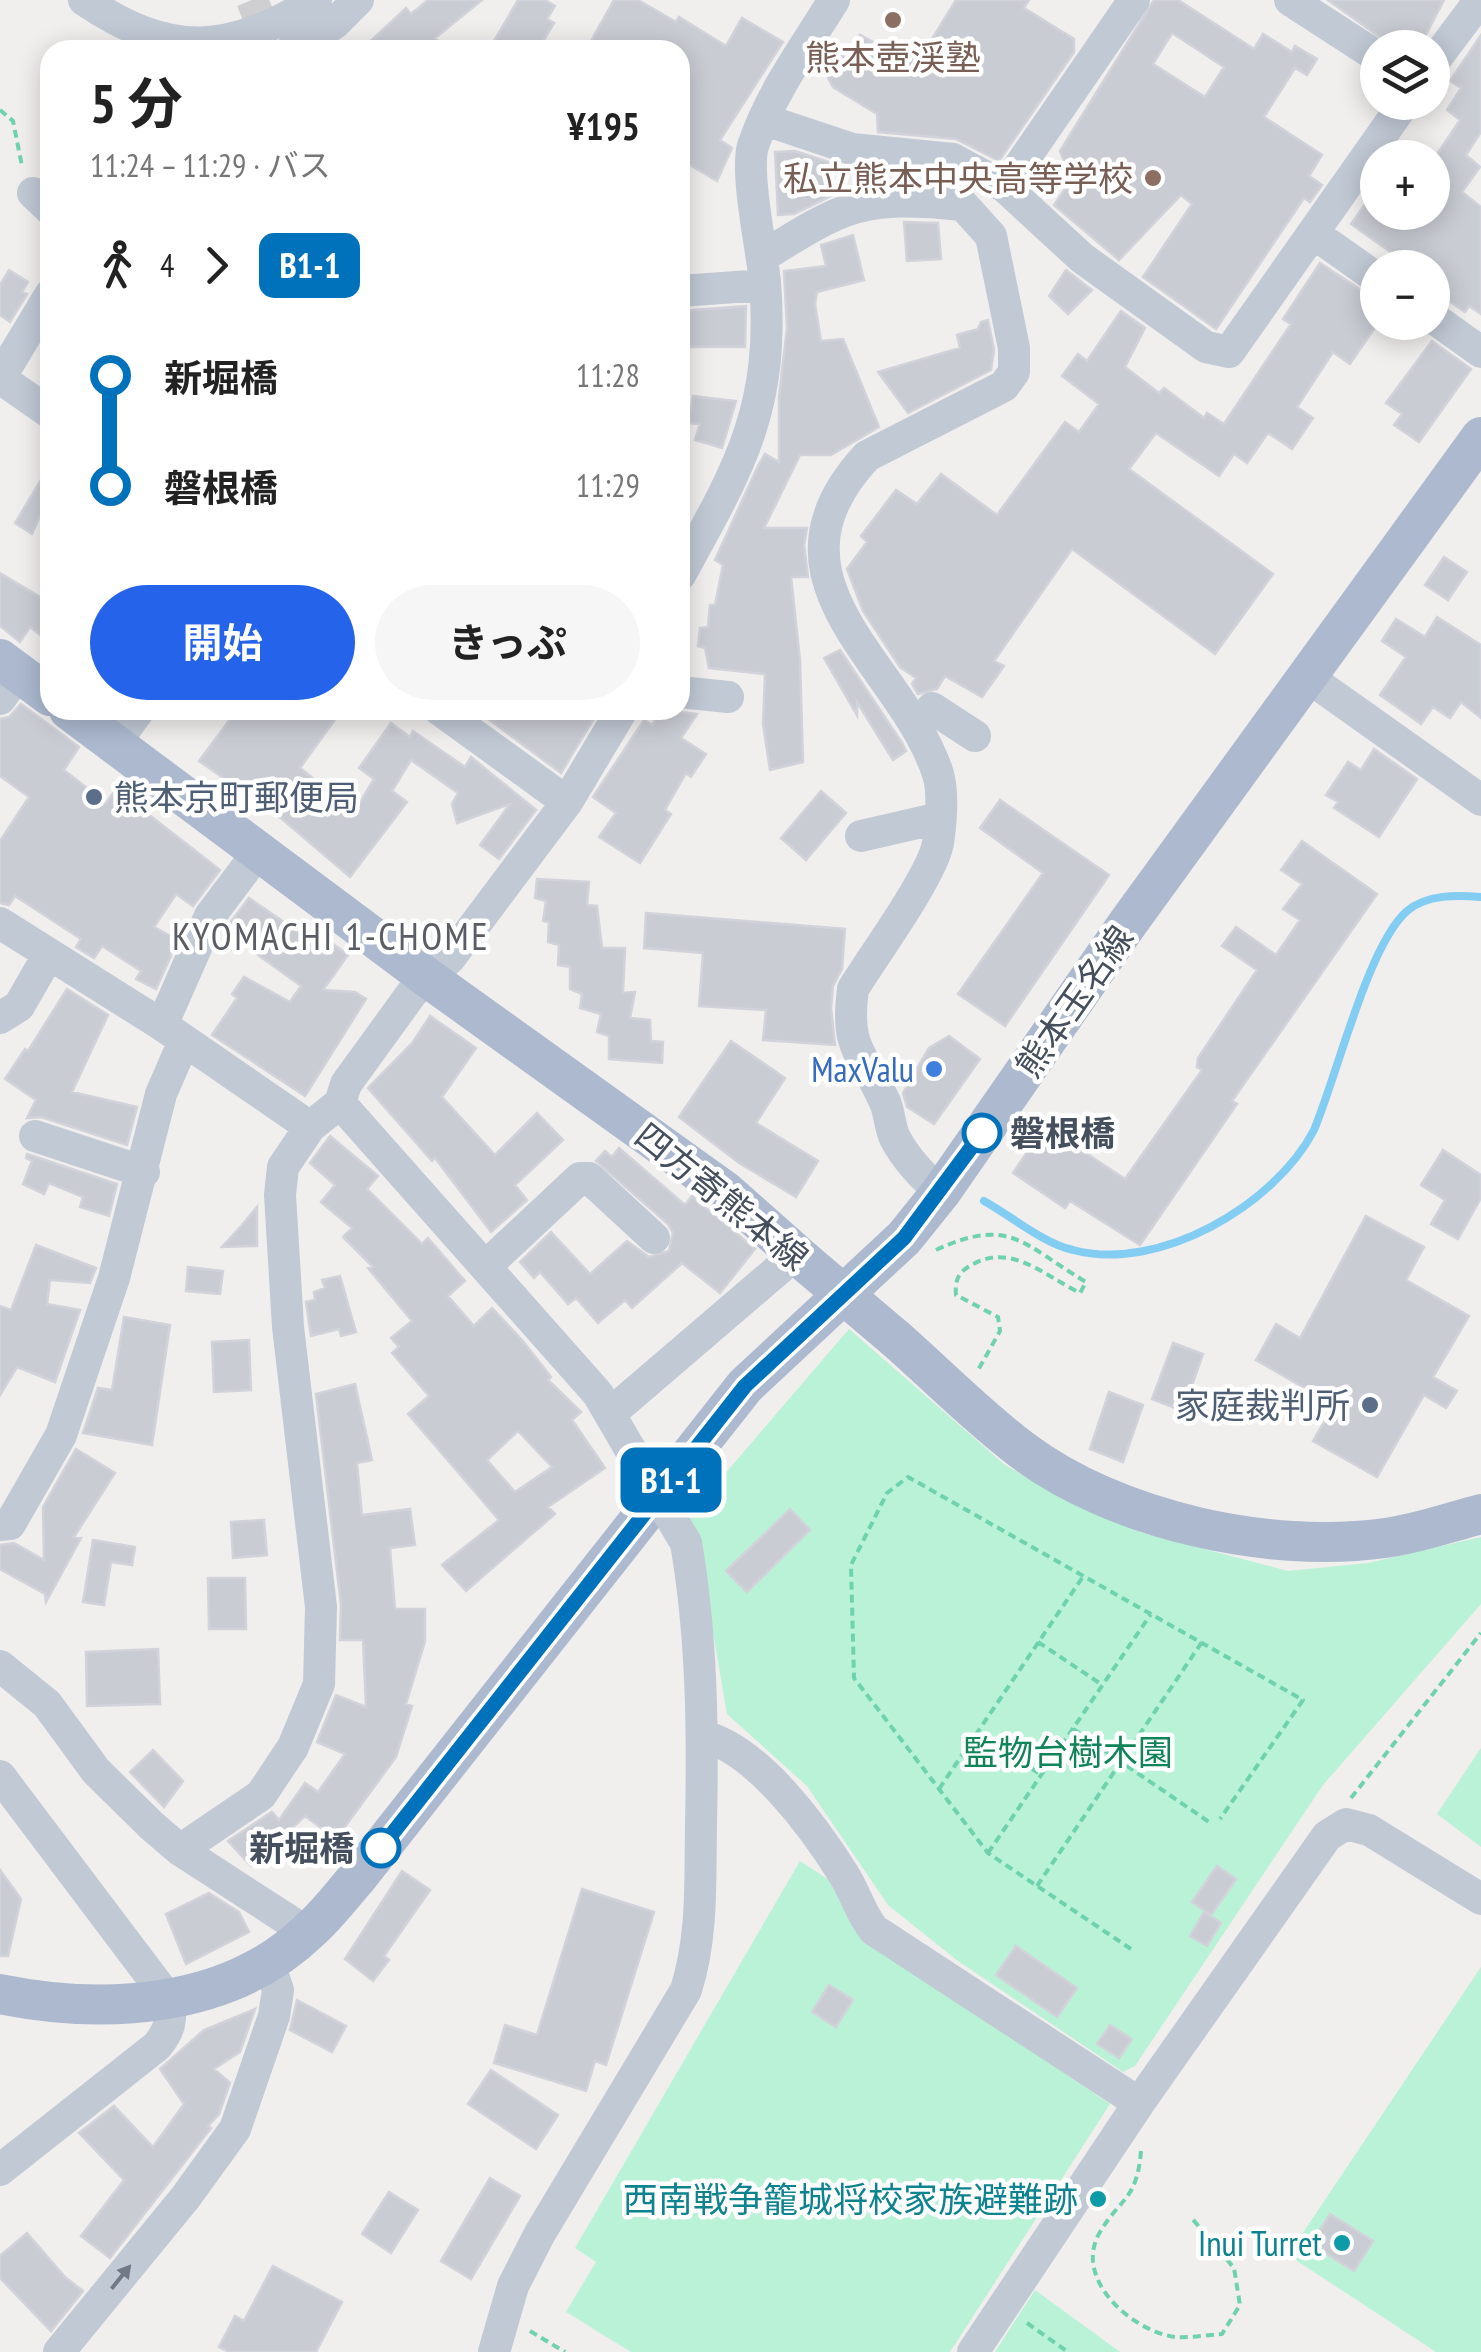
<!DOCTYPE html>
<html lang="ja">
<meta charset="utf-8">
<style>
:root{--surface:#fff;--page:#f6f6f6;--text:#222;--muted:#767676;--accent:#2563eb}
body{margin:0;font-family:"PT Sans Narrow","Noto Sans JP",sans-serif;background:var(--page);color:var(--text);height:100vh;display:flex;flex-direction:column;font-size:38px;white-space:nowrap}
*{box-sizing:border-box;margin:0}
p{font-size:32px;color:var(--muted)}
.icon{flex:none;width:55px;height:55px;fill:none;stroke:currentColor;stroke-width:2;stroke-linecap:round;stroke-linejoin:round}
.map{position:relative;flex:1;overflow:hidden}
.drawer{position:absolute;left:40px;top:40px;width:650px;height:680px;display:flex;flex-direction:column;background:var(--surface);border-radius:30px;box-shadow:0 5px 25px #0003}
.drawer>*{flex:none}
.badge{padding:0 20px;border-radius:15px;font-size:35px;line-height:65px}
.fabs{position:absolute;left:1360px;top:30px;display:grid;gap:20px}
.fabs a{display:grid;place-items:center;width:90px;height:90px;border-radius:50%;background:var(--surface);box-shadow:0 5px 25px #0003;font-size:50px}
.map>.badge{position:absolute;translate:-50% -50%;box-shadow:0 0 0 5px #fff}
.legs{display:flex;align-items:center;gap:15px;height:110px;padding:0 50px;font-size:32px}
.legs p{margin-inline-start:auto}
.head{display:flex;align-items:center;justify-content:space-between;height:170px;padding:0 50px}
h1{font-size:55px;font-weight:700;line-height:75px}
.button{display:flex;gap:20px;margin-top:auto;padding:20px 50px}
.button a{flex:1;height:115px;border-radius:60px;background:var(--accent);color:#fff;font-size:40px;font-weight:700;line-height:115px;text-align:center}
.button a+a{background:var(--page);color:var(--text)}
ul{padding:0 50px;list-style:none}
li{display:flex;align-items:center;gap:35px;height:110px;font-size:38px}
li i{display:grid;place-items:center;width:15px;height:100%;margin:0 12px;background:currentColor}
li i::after{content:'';width:25px;height:25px;margin:-12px;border:8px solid;border-radius:50%;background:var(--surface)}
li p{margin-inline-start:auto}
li:first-child i{background:linear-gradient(#0000 50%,currentColor 0)}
li:last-child i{background:linear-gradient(currentColor 50%,#0000 0)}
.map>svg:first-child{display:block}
</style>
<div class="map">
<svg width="1481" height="2352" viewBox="0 0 1481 2352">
<rect width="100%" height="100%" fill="#f1eeee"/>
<path fill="#b9f2d6" d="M849,1329l156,136 69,39 69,29 145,38 80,-8 113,-26v67l-158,181 -188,281 -12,6 -165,-111 -70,-56 -81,-119 -80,-72 -27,-157 -12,-40z
M1481,1748v99l-44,-33z
M800,1861l32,21 57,73 221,149 -160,248h-319l-65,-40 30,-50 -21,-14z
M1481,1967v385h-45l-148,-97z
M1035,2290l85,62h-125z"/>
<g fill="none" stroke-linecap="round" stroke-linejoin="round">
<path stroke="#83cdf2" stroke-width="8" d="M984,1201c27,15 59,42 89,49 86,23 202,-45 241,-120 23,-54 54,-185 93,-219 20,-17 50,-16 74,-14"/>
</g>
<path fill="#caccd4" stroke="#d2d3da" stroke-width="2.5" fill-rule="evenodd" d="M428,0h54l-47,38 11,12h-85l45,-42 5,6z
M518,0h27l10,6 -8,13 7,4 -16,27h-27l-17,-9z
M614,0h24l38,22 3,-5 47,29 16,-28 41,24 -63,98 12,8 -15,33 -37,-22v-109h-94z
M956,0h73l-5,8 50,31v13l-75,109 -43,-22 -78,-7 -1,-18 -44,-27 -8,-15 11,-20 12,6 12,-23 45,24 8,-15h16z
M1154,0h24l76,49 9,-15 29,18 3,-6 22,13 -10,16 -12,-7 -31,49 58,38 -13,21 13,9 -12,17 -6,-4 -88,131 -73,-52 49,-73 -11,-9 -62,65 -65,-55 17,-25 -11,-29zM1172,33l52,34 -19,30 -52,-33z
M1328,0h116l-25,48h-24z
M1481,35v97l-15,23 14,12 -18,25 19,15v107l-12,-8 -4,6 -33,-23v-21h-19l-62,-44 27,-38v26h54v-50l28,-42 -13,-10 14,-22 -11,-7z
M795,151l36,12 2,32 -39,19 -16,1 -3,-63z
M904,222l34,1 3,36 -34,2z
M853,235l11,45 -47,12 -2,12 6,37 22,-2 36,88 -48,28h-31l-36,73h43l-3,17 4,32h-17l9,83 3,102 -33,8 -7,-46 2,-50 -56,-6 -4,-20 -7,-2 2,-18 8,-1 2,-22h5l8,-40 -8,-5 43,-94 7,-12 14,8v-65l8,-69 -3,-57 42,-5 -5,-21z
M1320,263l58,38v22l-28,41 -17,-12 -36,55 16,11 -21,31 -24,-16 -21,30 -13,-9 -15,22 -63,-43 -27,36 144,105 -58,80 -143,-105 -78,112 10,5 -22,31 -37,-21 -8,13 -19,5 -6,-10 4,-6 -16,-11 -37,-56 -16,-42 20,-27 -6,-6 35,-46 21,14 24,-30 56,41 68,-93 14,10 20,-28 -37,-28 16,-22 9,7 34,-50 24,17 -20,39 34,26 5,-5 40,30 3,-5 17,11 67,-100 -8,-5z
M9,270l19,12 -6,10 5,2 -17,28 -10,-7v-30z
M1066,270l26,20 -24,24 -19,-18z
M746,306l-1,41h-65v-36z
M988,320l6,30 -3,20 -83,43 -30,-41 82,-24 -3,-13 21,-6 3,-7z
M1432,341l39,28 -52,73 -25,-17 8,-11 -16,-11z
M693,396l43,5 -14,47 -27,-8 5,-16 -11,-1z
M50,465v57l-10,-6 -8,18 -17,-11z
M1444,557l23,15 -19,28 -23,-15z
M0,573l50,30v24l-7,10 -13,-10 -10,15 -20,-16z
M1437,617l44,28v73l-20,-16 -11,16 -17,-11 -12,17 -41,-29 26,-38 -24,-16 14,-22 29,18z
M840,650l62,93 4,8 -13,9 -36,-58v13l-33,-57z
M21,704l58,43 -15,23 42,33 10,-14 104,81 -27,36 -17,-12 -22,33 24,13 -22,49 -20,-10 5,-8 -39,-25 -8,12 -18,-11 5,-8 -66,-43 -6,9 -9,-2v-62l29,-44 -29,-21v-57l9,-2z
M237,710h105l-42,58 55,43 19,-32 -15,-11 32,-45 19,14 3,-6 52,36 6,-10 65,53 -37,49 -19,-14 30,-41 -53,19 -5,-19 6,-11 -47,-33 -19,31 15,11 -57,75 -68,-58 -83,-58z
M476,710h123l-38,63z
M662,710l35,4 -16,24 25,16 -15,23 -5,-4 -21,37 6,4 -31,49 -41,-26 17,-24 -23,-16 51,-77 8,5z
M1374,749l43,30 -38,58 -45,-29 4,-6 -12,-7 22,-33 13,8z
M821,791l25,22 -40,47 -25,-22z
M1000,800l109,75 -104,151 -47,-32 85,-121 -63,-45z
M1302,841l75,53 -145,207 5,3 -97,141 -70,-44 -5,7 -52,-35 32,-47 80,53 77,-109 -5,-3 1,-9 59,-88 -35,-24 14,-19 40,28 24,-35 -17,-11 19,-25 -21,-14z
M537,879l52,3 -2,23 10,1 5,42h23l-2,45 12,-1 -5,26 20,2 1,21 12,1 -1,21 -53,-4v-23l-12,-4 4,-18 -21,-6 2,-14 -12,-5v-22l-12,-2 1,-20 -11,-3 1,-20 -6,-1 3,-20 -11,-3z
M249,898l70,48 6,-8 23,17 -25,35 32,2 11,7 -61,97 -93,-61 25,-37 -5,-4 12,-17 46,25 11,-16 -47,-34 4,-6 -28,-23z
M646,913l199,16 -3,40 -9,17 -2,22 4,37 -72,-5 3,-30 -67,-4 4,-53 -59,-5z
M67,989l41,26 -36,77 65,15 -10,38 -86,-28 -14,1 9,-18 -31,-21 20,-30 3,2z
M430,1016l46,32 -34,49 53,58 42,-42 26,27 -48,45 12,15 -36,32 -56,-74 -3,3 -64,-73 45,-46z
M949,1036l31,23 -46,65 -27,-17 -4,-14 26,-45z
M731,1041l54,37 -29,45 62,38 -22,36 -57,-34 -60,-46z
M330,1136l48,40 -11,13 55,55 6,-6 37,43 -17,15 26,30 18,-18 30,32 29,37 -3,3 33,32 -9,8 33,48 -57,39 7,7 -89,77 -24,-26 57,-45 -91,-106 21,-18 -37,-43 7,-6 -8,-9 21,-17 -44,-53 5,-1 -30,-30 9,-9 -31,-26 14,-17 -25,-22zM518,1431l34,36 -37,25 -28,-32z
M619,1148l66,57 7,-9 63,53 -35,44 -38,-30 -50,45 -7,-8 -27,23 -22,-25 -8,6 -28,-32 -6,6 -14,-16 31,-30 39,42 37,-33 22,16 20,-6 4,-18 -5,-9 -72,-63 9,-10 7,6z
M1443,1150l38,25v23l-23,41 -27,-15 14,-24 -24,-15z
M27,1154l90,30 -8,32 -29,-9 3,-10 -34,-14 -5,11 -21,-10 9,-23 -6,-3z
M257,1207v39l-35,1 20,-22z
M1366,1216l58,31 -18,33 63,36 -36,61 24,14 -11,17 -22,-13 -47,82 -64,-36 21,-36 -78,-45 20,-36 24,14z
M36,1245l60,23 -6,15 -40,-3 -3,24 33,6 -25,72 -38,-15 -17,28v-89l11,4z
M188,1267l35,4 -3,23 -34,-3z
M340,1276l16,56 -15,4 -2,-7 -28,7 -5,-34 9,-2 -1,-8 11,-4 -3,-8z
M124,1317l46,8 -18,120 -69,-12 15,-45 14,2z
M249,1340l2,50 -37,2 -2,-50z
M1173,1343l30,11 -20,57 -31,-12z
M355,1384l17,76 -15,3 5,52 48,-6 5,36 -25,3 5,61h30v32l-19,63 6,2 -16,51 -60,82 -31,-23 -54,50 -23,-25 44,-29 7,8 26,-37 13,9 27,-38 -28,-12 19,-47 30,12 -3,-67h-23l1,-35 -25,-211z
M1109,1392l34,13 -20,57 -33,-13z
M76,1449l39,24 -41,64 7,1 -35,64 -1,-8 -45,-25v-24l14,-2 30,17 -1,-53z
M790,1509l20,21 -63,62 -21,-21z
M264,1520l3,35 -34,3 -2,-36z
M93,1540l42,7 -3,18 -21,-3 -7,43 -21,-3z
M208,1578h37l1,51h-37z
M158,1649l2,55 -73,2 -1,-54z
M153,1750l30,31 -19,26 -34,-35z
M1217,1866l19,13 -25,36 -19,-13z
M0,1870l21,29 -13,57h-8z
M402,1871l28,19 -46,66 5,4 -16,21 -28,-22z
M582,1889l72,23 -48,153 -11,-4 -9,30 -92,-28 11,-38 32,10z
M209,1893l30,19 10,20 -63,32 -20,-50z
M1204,1912l17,11 -14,23 -17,-10z
M1016,1946l61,42 -20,29 -61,-42z
M829,1985l24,15 -17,27 -24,-15z
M297,2000l49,26 -14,26 -42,-22z
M255,2009l-15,43 -26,17 16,14 -11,31 -11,12 3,2 -101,130 -29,-22 43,-56 -45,-47 35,-27 39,41 31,-43 -24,-35 44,-39z
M1110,2025l22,14 -13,19 -22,-14z
M491,2070l67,45 -22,34 -68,-45z
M490,2178l30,18 -49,83 -30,-18z
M389,2192l29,18 -27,43 -29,-19z
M1330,2214l43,27 -19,30 -43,-27z
M27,2233l38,44 18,14 -32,40 -51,-53v-22z
M273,2266l69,36 -26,50h-87l-10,-5 16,-31 9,5z"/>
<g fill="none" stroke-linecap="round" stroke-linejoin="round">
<path stroke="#cfced1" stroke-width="32" stroke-dasharray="32 16" stroke-linecap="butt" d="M252,0l20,50"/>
<path stroke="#6fd2ae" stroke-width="4" stroke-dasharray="8 5" stroke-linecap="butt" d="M0,110l13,11 9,45
M936,1250c74,-34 86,-6 150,32l-6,11c-40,-20 -71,-52 -112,-26 -11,7 -13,15 -12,28l42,22 2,14 -23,41
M1038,1642l63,42
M1073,1729l139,95
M977,1733l63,41
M939,1789l143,-211
M1351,1798l130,-165
M988,1853l163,-239
M1037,1886l165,-244
M1131,1949l-143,-96 -134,-175 -3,-113 36,-72 21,-16 395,223 -83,119
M1141,2151c-4,49 -20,46 -41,81 -28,47 32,99 75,105 15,1 32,-2 47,-3l18,-29 -6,-37 -44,-52
M1027,2323l41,29
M530,2331l35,21"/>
<path stroke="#c1c9d5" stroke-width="32" d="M84,0c87,59 146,54 232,0
M1290,0l88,57
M291,50l44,-27 23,-23
M1432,64l48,-64
M765,120l87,29 101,10 52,28 129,-187
M1005,187l77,71 124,89 23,5 176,-250
M33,193l17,16
M1313,233l65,46
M762,257c84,-53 101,-62 201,-52l28,31 23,112v24l-10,14 -137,70c-117,125 36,208 71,318 6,20 3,48 0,69 -6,33 -65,113 -85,146 -8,61 9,62 31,111 6,11 5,26 11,38 11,21 28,39 46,54
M680,291l85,-6
M1432,317l49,35
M0,378l50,-83
M0,378l50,35
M680,575c59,-107 95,-166 85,-293 -3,-31 -20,-110 -12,-136 17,-52 52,-99 81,-146
M1309,678l172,122
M680,692l48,5
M0,699l19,-26
M440,710l127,92
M918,727l14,-19 43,28
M115,743l24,-33
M861,836l78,-18
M0,923l162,102 148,102
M0,1018l19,-12 30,-52
M162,1025l48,-109 49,-65
M340,1103l258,291 32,55
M35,1136l109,36
M487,1265l93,-87h9l65,60
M612,1412l168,-144 12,-18
M0,1525l10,-1 51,-89 53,-157 47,-184 23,-53
M0,1666l47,38 49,67 56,55 28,24 128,83
M703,1736c55,14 111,91 141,139 12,19 16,38 30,55l265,173
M0,1776l169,224c3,20 1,30 -12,46l-157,124
M180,1850l81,-55 32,-48 26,-63 2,-77 -33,-280 -8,-132 3,-28 27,-40 30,-24 6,-19 66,-91 38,-35 117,-156 55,-92
M59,2352l126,-154 50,-69 39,-113 4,-26 -10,-30
M494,2352l19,-66 26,-51 147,-245c17,-54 14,-109 15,-166 2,-94 1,-188 -15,-281
M973,2352l166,-249 188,-267 19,-12 23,6 112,69"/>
<path stroke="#acb9cf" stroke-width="40" d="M0,659l50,37
M69,710l359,268 297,213 79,70
M896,1339c42,37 82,78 126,111 94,71 248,104 363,88 32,-4 65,-16 96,-24
M0,1994c104,21 229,15 310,-64 17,-15 31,-34 46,-51l389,-493 159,-148 37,-46 187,-269 353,-486"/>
<path stroke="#c1c9d5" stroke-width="32" d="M630,1449l56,94"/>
<path stroke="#acb9cf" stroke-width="40" d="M804,1261l92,78"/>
</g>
<defs><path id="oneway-solid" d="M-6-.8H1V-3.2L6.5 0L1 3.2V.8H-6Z" transform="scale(2.5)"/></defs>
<use fill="#707a87" href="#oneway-solid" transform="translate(121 2277) rotate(-51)"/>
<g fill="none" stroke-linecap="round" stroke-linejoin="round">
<defs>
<path id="line-1" d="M381,1848l364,-462 159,-148 78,-105"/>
</defs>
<use href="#line-1" stroke="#fff" stroke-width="22"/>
<use href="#line-1" stroke="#0072bc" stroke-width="15"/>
</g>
<g fill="#8d6e63" stroke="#fff" stroke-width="4">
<circle cx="893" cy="20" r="10"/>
<circle cx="1153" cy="178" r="10"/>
</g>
<g fill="#5c6f8a" stroke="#fff" stroke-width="4">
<circle cx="94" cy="797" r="10"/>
<circle cx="1370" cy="1405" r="10"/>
</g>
<circle fill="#3f7fe0" stroke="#fff" stroke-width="4" cx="934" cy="1069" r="10"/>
<g fill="#fff" stroke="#0072bc" stroke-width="5">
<circle cx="982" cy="1133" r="18"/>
<circle cx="381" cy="1848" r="18"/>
</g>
<g fill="#0f9aa8" stroke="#fff" stroke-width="4">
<circle cx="1098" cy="2199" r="10"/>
<circle cx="1342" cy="2243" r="10"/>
</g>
<g text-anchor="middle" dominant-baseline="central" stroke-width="9" stroke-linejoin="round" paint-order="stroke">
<g font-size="35" fill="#785e54" stroke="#fff">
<text x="893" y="57">熊本壺渓塾</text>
<text x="1133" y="178" text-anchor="end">私立熊本中央高等学校</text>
</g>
<g font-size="35" fill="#4e5e75" stroke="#fff" text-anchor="start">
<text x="114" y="797">熊本京町郵便局</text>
<text x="1350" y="1405" text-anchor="end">家庭裁判所</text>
</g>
<g font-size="35" fill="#454f5d" stroke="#fff">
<text transform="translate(1074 1001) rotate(-55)">熊本玉名線</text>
<text transform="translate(722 1196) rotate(39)">四方寄熊本線</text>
</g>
<g font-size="35" fill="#366cbe" stroke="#fff" text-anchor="end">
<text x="914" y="1069">MaxValu</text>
</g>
<g font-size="35" font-weight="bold" fill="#454f5d" stroke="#fff" text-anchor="start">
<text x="1010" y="1133">磐根橋</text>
<text x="354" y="1848" text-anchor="end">新堀橋</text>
</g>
<g font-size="35" fill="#108458" stroke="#fff">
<text x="1068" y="1752">監物台樹木園</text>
</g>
<g font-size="35" fill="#0d838f" stroke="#fff" text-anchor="end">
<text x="1078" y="2199">西南戦争籠城将校家族避難跡</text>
<text x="1322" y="2243">Inui Turret</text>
</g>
<g font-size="38" letter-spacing="2.5" fill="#5a5e64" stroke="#fff">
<text x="331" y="935">KYOMACHI 1-CHOME</text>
</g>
</g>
</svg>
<div class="fabs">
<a><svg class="icon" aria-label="layers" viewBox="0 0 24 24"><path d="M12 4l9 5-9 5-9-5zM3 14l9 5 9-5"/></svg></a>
<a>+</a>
<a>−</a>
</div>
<b class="badge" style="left:671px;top:1480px;background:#0072bc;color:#fff">B1-1</b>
<section class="drawer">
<div class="head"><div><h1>5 分</h1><p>11:24 – 11:29 · バス</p></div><b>¥195</b></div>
<div class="legs"><svg class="icon" aria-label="walk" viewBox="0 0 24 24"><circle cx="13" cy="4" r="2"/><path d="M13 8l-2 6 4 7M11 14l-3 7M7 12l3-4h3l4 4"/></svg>4<svg class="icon" aria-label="forward" viewBox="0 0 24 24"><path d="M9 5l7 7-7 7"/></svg><b class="badge" style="background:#0072bc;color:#fff">B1-1</b></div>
<ul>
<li><i style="color:#0072bc"></i><b>新堀橋</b><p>11:28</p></li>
<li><i style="color:#0072bc"></i><b>磐根橋</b><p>11:29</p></li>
</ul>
<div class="button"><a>開始</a><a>きっぷ</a></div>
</section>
</div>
